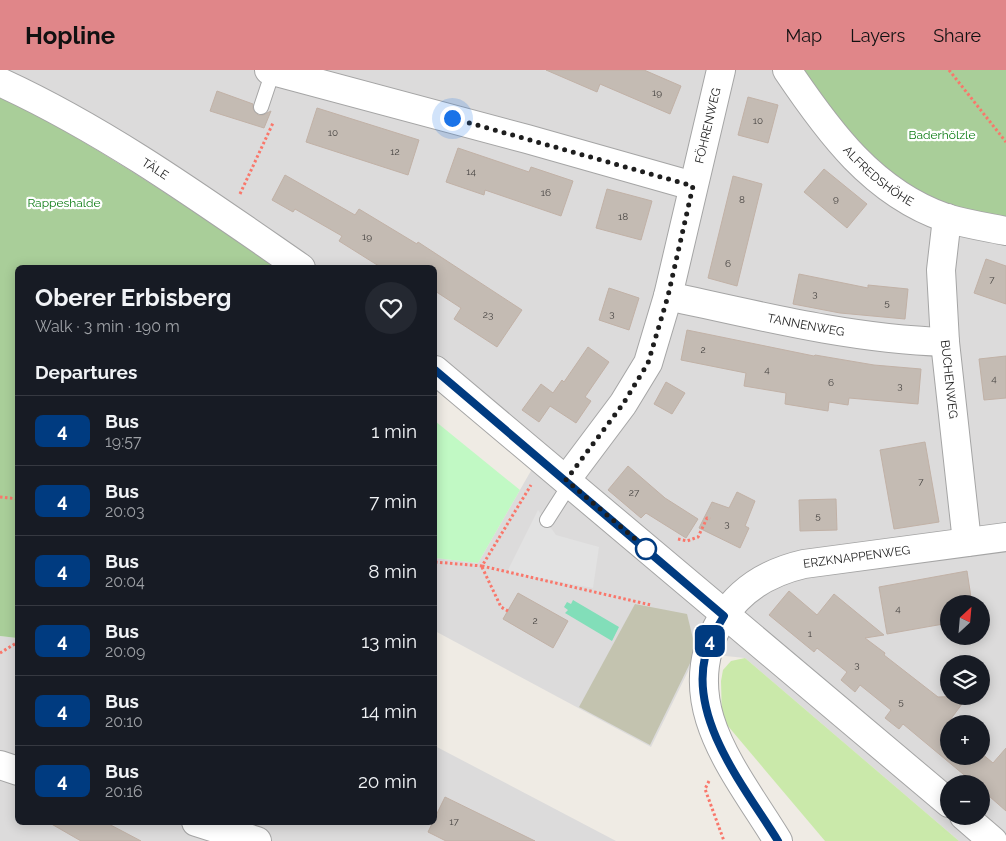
<!DOCTYPE html>
<meta charset="utf-8">
<style>
:root{--surface:#171b24;--page:#242831;--text:#f1f3f6;--muted:#9ea1a6;--line:#363941;--accent:#e08689}
body{margin:0;font-family:Raleway,sans-serif;background:var(--page);color:var(--text);height:100vh;display:flex;flex-direction:column;font-size:19px;white-space:nowrap}
*{box-sizing:border-box;margin:0}
p{font-size:16px;color:var(--muted)}
.icon{flex:none;width:28px;height:28px;fill:none;stroke:currentColor;stroke-width:2;stroke-linecap:round;stroke-linejoin:round}
.map{position:relative;flex:1;overflow:hidden}
.panel{position:absolute;left:15px;top:195px;width:422px;height:560px;display:flex;flex-direction:column;background:var(--surface);border-radius:8px;box-shadow:0 2px 12px #0003}
.panel>*{flex:none}
.badge{padding:0 10px;border-radius:8px;font-size:18px;line-height:32px}
.needle{width:32px;rotate:26deg}
.fabs{position:absolute;left:940px;top:525px;display:grid;gap:10px}
.fabs a{display:grid;place-items:center;width:50px;height:50px;border-radius:50%;background:var(--surface);box-shadow:0 2px 12px #0003;font-size:25px}
.you{position:absolute;width:25px;height:25px;margin:-12px;border:4px solid #fff;border-radius:50%;background:#1a73e8;box-shadow:0 0 0 8px #1a73e833}
.map>.badge{position:absolute;translate:-50% -50%;box-shadow:0 0 0 2px #fff}
h2{padding:0 20px;font-size:19px;line-height:45px}
.round{display:grid;place-items:center;flex:none;width:52px;height:52px;border-radius:26px;background:var(--page)}
.summary{display:flex;align-items:center;justify-content:space-between;height:85px;padding:0 20px}
h1{font-size:24px;font-weight:700;line-height:38px}
ul{padding:0;list-style:none}
li{display:flex;align-items:center;gap:15px;height:70px;padding:0 20px;border-top:1px solid var(--line)}
li div{flex:1}
li b{display:block;font-size:19px}
li em{font-style:normal}
li .badge{min-width:55px;font-weight:700;text-align:center}
header{display:flex;align-items:center;gap:30px;box-sizing:border-box;height:70px;padding:0 25px;background:var(--accent);color:#111}
header strong{font-size:24px}
nav{display:flex;gap:28px;margin-inline-start:auto;font-size:18px}
.map>svg:first-child{display:block}
</style>
<header>
<strong>Hopline</strong>
<nav><a>Map</a><a>Layers</a><a>Share</a></nav>
</header>
<div class="map">
<svg width="1006" height="771" viewBox="0 0 1006 771">
<rect width="100%" height="100%" fill="#efebe4"/>
<path fill="#dcdbdb" fill-rule="evenodd" d="M0,0h798l208,150v621h-47l-214,-183 -48,-5 -46,94 -216,-116v-73l43,5 54,-94 -97,-80v-121l-159,-1 -145,-98 -80,-47zM949,534h32v32h-32zM949,594h32v32h-32zM949,654h32v32h-32zM949,714h32v32h-32z
M0,566l17,2 1,184h417v-76l181,95h-616z"/>
<path fill="#c3c3af" d="M635,534l52,10 9,37 -46,94 -71,-38z"/>
<path fill="#cae9aa" d="M745,588l214,183h-134l-103,-122 -1,-38 2,-11 8,-9z"/>
<path fill="#a9ce99" d="M798,0h208v150l-71,-16 -69,-47z
M0,25c97,51 187,111 276,172l-258,1 -1,370 -17,-2z"/>
<path fill="#c1f9c4" d="M435,351l85,69 -42,73 -43,-5z"/>
<path fill="#82deb9" d="M573,530l46,27 -7,14 -47,-28 3,-3 -4,-3 3,-5 4,2z"/>
<path fill="#e2e2e2" d="M538,440l18,25 43,12 -6,41 -86,-16z"/>
<path fill="#c4bbb3" stroke="#c1b1a6" d="M546,0h98l37,16 -11,28 -70,-30 -3,8z
M217,21l36,13v5l5,6h5l8,-4 -7,17 -54,-17z
M748,27l30,8 -10,38 -30,-8z
M317,38l102,32 -11,35 -102,-33z
M458,78l71,24 2,-5 42,14 -12,35 -76,-26 -1,5 -38,-13z
M824,99l43,35 -20,24 -43,-36z
M285,105l70,40 4,-6 58,35 1,-2 104,68 -25,37 -43,-28 7,-11 -26,-17v-23h-53l-43,-27 3,-5 -47,-27 -2,3 -21,-12z
M733,106l29,8 -25,102 -29,-8z
M607,119l45,12 -11,39 -45,-12z
M986,189l20,7v38l-32,-11z
M799,204l69,14v-3l40,4 -3,30 -65,-6 -47,-9z
M609,218l30,10 -10,32 -30,-10z
M687,260l127,26 1,-1 59,10 47,4 -3,35 -69,-6 -1,7 -19,-3 -1,9 -43,-7 1,-11 -42,-7 2,-13 -65,-13z
M588,277l21,15 -24,35 6,4 -15,22 -26,-17 -11,16 -17,-12 19,-26 12,9 9,-13 2,2z
M1006,286v42l-22,2 -5,-41z
M666,312l19,11 -13,21 -18,-10z
M925,372l14,80 -45,7 -14,-79z
M628,396l37,32 33,21 -12,19 -40,-25 -5,5 -33,-28z
M737,422l18,9 -10,25 4,2 -9,20 -41,-20 13,-26 17,6z
M836,429l1,31 -37,1 -1,-31z
M967,501l5,33h-23v19l-62,11 -8,-47z
M789,521l28,24 17,-21 50,41 -19,3 20,15 -1,2 54,42 30,-1 -21,28 2,32h32v-3l12,10 13,-15v63l-25,-22v-5h-6l-72,-60 -4,5 -14,-11 6,-8 -31,-25 -5,7 -14,-12 6,-8 -30,-24 -3,4 -45,-37z
M518,523l50,28 -15,27 -50,-29z
M445,727l90,44h-89l-18,-9z
M48,752h57l36,19h-60z"/>
<g fill="none" stroke-linecap="round" stroke-linejoin="round">
<defs>
<path id="service" d="M261,37l12,-36
M547,450l23,-36"/>
<g id="minor">
<path d="M269,0l258,69 166,47"/>
<path id="s1" d="M787,0c41,61 86,123 159,148 20,6 40,9 60,13"/>
<path id="s2" d="M0,12c107,49 204,119 301,186"/>
<path id="s3" d="M947,148l-6,52 4,72 22,200"/>
<path id="s4" d="M668,226c92,20 183,43 277,46"/>
<path d="M435,300l514,433"/>
<path id="s5" d="M566,410l57,-76 25,-41 20,-67 53,-226"/>
<path d="M0,695l18,6"/>
<path d="M964,746l29,25"/>
<path d="M196,752l61,19"/>
<path id="s6" d="M778,771c-42,-69 -105,-139 -57,-221 19,-31 48,-48 83,-56l202,-27"/>
</g>
</defs>
<use href="#service" stroke="#a5a5a5" stroke-width="16"/>
<use href="#minor" stroke="#a5a5a5" stroke-width="30"/>
<path stroke="#f9776b" stroke-width="3" stroke-dasharray="2.5 2.5" stroke-linecap="butt" d="M949,0l57,72
M240,124l33,-71
M0,427l18,2
M678,469l9,2 11,-4 9,-19 3,1
M435,492l47,4 49,-81
M482,496l169,39
M482,497l19,40 7,4
M0,583l18,-11
M709,711l-4,8 19,52"/>
<use href="#service" stroke="#fff" stroke-width="14"/>
<use href="#minor" stroke="#fff" stroke-width="28"/>
</g>
<g fill="none" stroke-linecap="round" stroke-linejoin="round">
<defs>
<path id="line" d="M435,300l289,246c-8,13 -15,26 -19,41 -15,65 41,132 73,184"/>
</defs>
<use href="#line" stroke="#fff" stroke-width="11"/>
<use href="#line" stroke="#003b80" stroke-width="8"/>
<path stroke="#1e1e1e" stroke-width="5" stroke-dasharray="0 9" d="M452,48l241,68 -25,110 -20,67 -25,41 -57,76 82,70 -2,-1"/>
</g>
<circle fill="#fff" stroke="#003b80" stroke-width="2.5" cx="646" cy="479" r="10"/>
<g text-anchor="middle" dominant-baseline="central" stroke-width="4.5" stroke-linejoin="round" paint-order="stroke">
<g font-size="10" fill="#484543">
<text x="657" y="22">19</text>
<text x="758" y="50">10</text>
<text x="333" y="62">10</text>
<text x="395" y="81">12</text>
<text x="471" y="101">14</text>
<text x="546" y="122">16</text>
<text x="836" y="128">9</text>
<text x="742" y="129">8</text>
<text x="623" y="146">18</text>
<text x="367" y="166">19</text>
<text x="728" y="193">6</text>
<text x="992" y="209">7</text>
<text x="815" y="223">3</text>
<text x="887" y="232">5</text>
<text x="612" y="243">3</text>
<text x="488" y="244">23</text>
<text x="703" y="279">2</text>
<text x="767" y="299">4</text>
<text x="994" y="308">4</text>
<text x="831" y="312">6</text>
<text x="900" y="315">3</text>
<text x="921" y="411">7</text>
<text x="634" y="422">27</text>
<text x="818" y="445">5</text>
<text x="727" y="453">3</text>
<text x="898" y="538">4</text>
<text x="535" y="550">2</text>
<text x="810" y="563">1</text>
<text x="857" y="594">3</text>
<text x="901" y="631">5</text>
<text x="454" y="751">17</text>
</g>
<g font-size="12" fill="#1e1e1e" stroke="#fff">
<text stroke="none"><textPath href="#s5" startOffset="388">FÖHRENWEG</textPath></text>
<text stroke="none"><textPath href="#s2" startOffset="178">TÄLE</textPath></text>
<text stroke="none"><textPath href="#s1" startOffset="141">ALFREDSHÖHE</textPath></text>
<text stroke="none"><textPath href="#s4" startOffset="141">TANNENWEG</textPath></text>
<text stroke="none"><textPath href="#s3" startOffset="162">BUCHENWEG</textPath></text>
<text stroke="none"><textPath href="#s6" startOffset="399">ERZKNAPPENWEG</textPath></text>
</g>
<g font-size="12" fill="#0c7c13" stroke="#fff">
<text x="942" y="65">Baderhölzle</text>
<text x="64" y="133">Rappeshalde</text>
</g>
</g>
</svg>
<div class="fabs">
<a><svg class="needle" viewBox="-14 -14 28 28"><path d="M0-13l5 13h-10z" fill="#e53935"/><path d="M0 13l5-13h-10z" fill="#9ea1a6"/></svg></a>
<a><svg class="icon" aria-label="layers" viewBox="0 0 24 24"><path d="M12 4l9 5-9 5-9-5zM3 14l9 5 9-5"/></svg></a>
<a>+</a>
<a>−</a>
</div>
<div class="you" style="left:452px;top:48px"></div>
<b class="badge" style="left:710px;top:571px;background:#003b80;color:#fff">4</b>
<section class="panel">
<div class="summary"><div><h1>Oberer Erbisberg</h1><p>Walk · 3 min · 190 m</p></div><a class="round"><svg class="icon" aria-label="heart" viewBox="0 0 24 24"><path d="M12 20l-8-8c-3-5 5-10 8-4 3-6 11-1 8 4z"/></svg></a></div>
<h2>Departures</h2>
<ul>
<li><span class="badge" style="background:#003b80;color:#fff">4</span><div><b>Bus</b><p>19:57</p></div><em>1 min</em></li>
<li><span class="badge" style="background:#003b80;color:#fff">4</span><div><b>Bus</b><p>20:03</p></div><em>7 min</em></li>
<li><span class="badge" style="background:#003b80;color:#fff">4</span><div><b>Bus</b><p>20:04</p></div><em>8 min</em></li>
<li><span class="badge" style="background:#003b80;color:#fff">4</span><div><b>Bus</b><p>20:09</p></div><em>13 min</em></li>
<li><span class="badge" style="background:#003b80;color:#fff">4</span><div><b>Bus</b><p>20:10</p></div><em>14 min</em></li>
<li><span class="badge" style="background:#003b80;color:#fff">4</span><div><b>Bus</b><p>20:16</p></div><em>20 min</em></li>
</ul>
</section>
</div>
